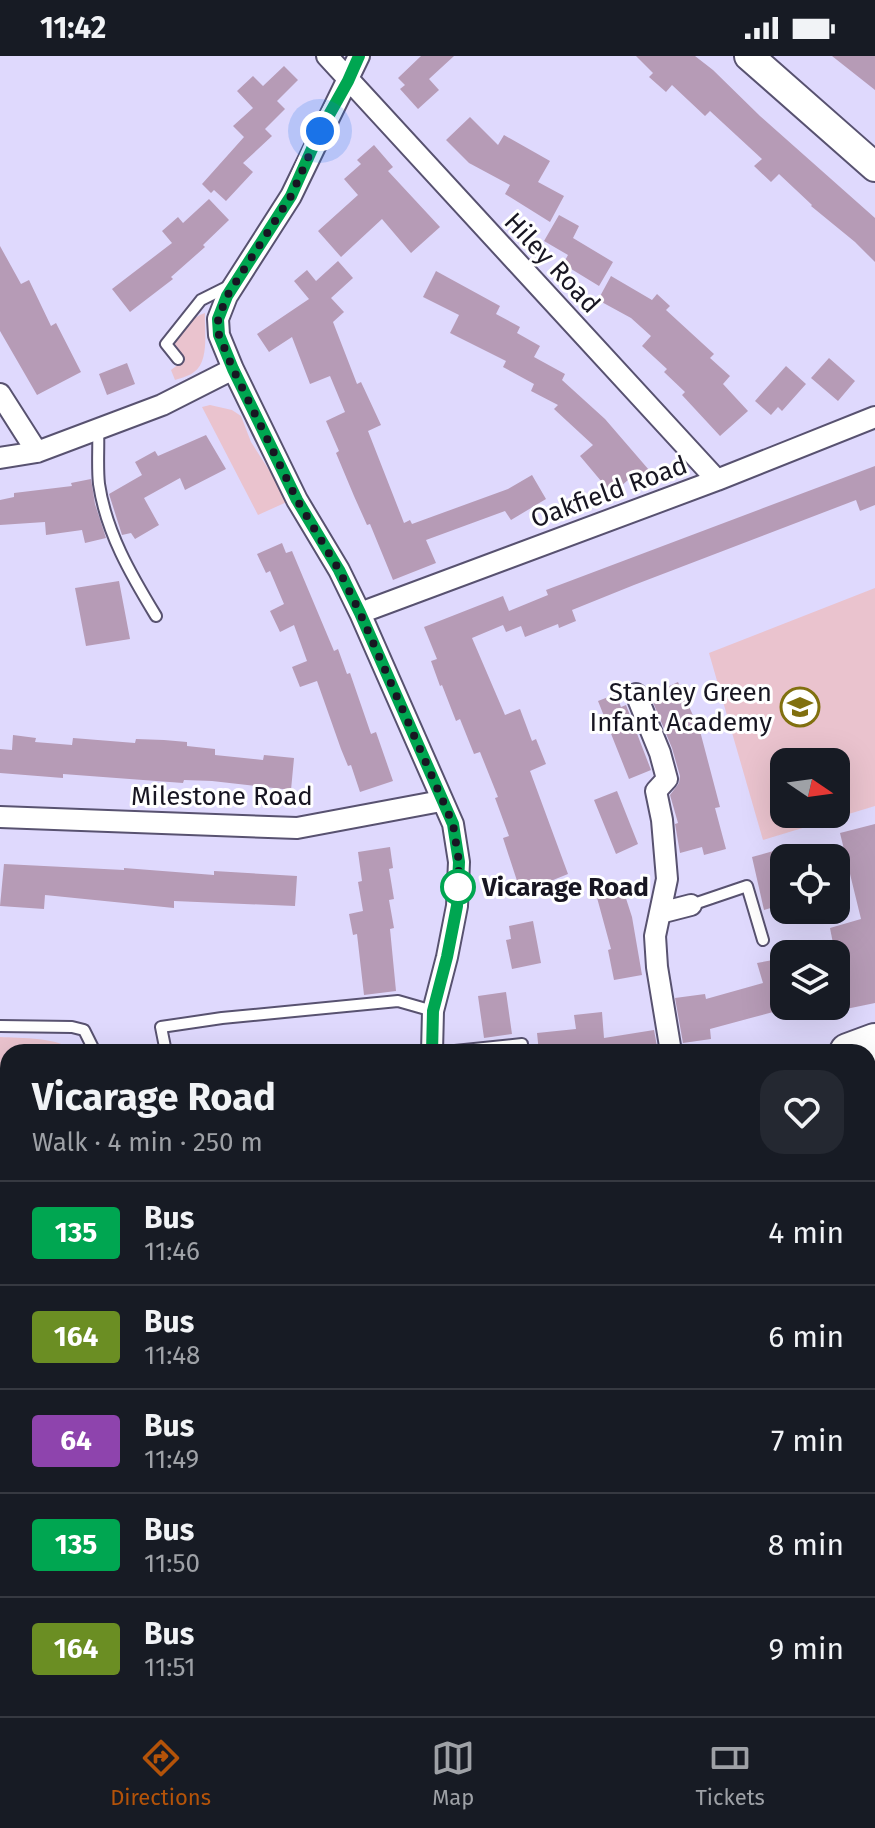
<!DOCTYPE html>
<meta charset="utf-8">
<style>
:root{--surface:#171b24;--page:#242831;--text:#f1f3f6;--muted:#9ea1a6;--line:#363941;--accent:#b45309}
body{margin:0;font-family:"Fira Sans",sans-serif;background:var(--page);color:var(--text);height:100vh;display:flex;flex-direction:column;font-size:30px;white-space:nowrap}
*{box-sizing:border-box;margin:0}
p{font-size:26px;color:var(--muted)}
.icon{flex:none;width:44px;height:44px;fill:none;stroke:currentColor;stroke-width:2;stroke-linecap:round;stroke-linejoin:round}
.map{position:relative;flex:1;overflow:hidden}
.panel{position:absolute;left:0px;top:988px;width:876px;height:672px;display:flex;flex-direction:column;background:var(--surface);border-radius:24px 24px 0 0;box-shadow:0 8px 32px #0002}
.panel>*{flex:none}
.badge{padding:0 16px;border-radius:6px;font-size:28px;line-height:52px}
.needle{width:52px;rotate:103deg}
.buttons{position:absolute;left:770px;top:692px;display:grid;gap:16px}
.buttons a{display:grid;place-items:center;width:80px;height:80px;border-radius:16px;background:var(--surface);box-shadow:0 8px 32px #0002;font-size:40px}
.you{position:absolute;width:40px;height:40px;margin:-20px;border:6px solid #fff;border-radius:50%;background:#1a73e8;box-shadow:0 0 0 12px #1a73e833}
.map>.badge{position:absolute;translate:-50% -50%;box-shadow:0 0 0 4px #fff}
.round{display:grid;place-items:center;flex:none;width:84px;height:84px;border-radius:24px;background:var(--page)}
.headline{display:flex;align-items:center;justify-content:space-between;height:136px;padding:0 32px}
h1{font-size:38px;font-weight:700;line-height:60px}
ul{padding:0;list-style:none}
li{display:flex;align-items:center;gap:24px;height:104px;padding:0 32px;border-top:2px solid var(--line)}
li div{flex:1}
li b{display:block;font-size:30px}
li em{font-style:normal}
li .badge{min-width:88px;font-weight:700;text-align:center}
.status{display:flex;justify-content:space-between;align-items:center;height:56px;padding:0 40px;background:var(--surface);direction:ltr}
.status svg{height:22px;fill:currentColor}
.dock{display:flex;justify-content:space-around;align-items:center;height:112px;border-top:2px solid var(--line);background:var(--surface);font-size:22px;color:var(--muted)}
.dock a{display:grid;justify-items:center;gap:4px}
.dock .on{color:var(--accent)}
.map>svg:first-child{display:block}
</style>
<div class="status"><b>11:42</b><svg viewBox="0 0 49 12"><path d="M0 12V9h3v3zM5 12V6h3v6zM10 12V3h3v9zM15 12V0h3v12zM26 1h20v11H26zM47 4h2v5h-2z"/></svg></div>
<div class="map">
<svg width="875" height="1660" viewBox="0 0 875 1660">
<rect width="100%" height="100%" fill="#dfd9fd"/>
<path fill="#eac3ce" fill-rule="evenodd" d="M205,257c-1,16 5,48 -11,59 -5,4 -13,6 -19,8l-4,-10 12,-9 -9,-15c5,-13 17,-29 31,-33z
M210,349l22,5 9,6 10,26 38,59 -31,14 -56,-108z
M875,532v218l-112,34 -54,-187zM784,706h52v52h-52z
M0,981c19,1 62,0 74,15h-66v147l-8,1z
M8,1195v231l-8,-2v-228z
M236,1652h98l1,8h-98z"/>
<path fill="#b69bb6" d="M421,0h33l-25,23 10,11 -21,19 -18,-20 5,-4 -7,-7z
M636,0h59l18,14 47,46 115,102v44l-20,-20 -44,-36 1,-1 -33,-31 -8,8 -17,-16 8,-7 -52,-48 -5,5 -33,-31 -6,7 -17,-15 4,-4z
M832,0h43v34z
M284,10l14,14 -21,21 8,8 -20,20 7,7 -29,27 10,9 -27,29 -12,-11 -3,3 -9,-9 42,-47 -11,-11 20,-18 -16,-17 16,-15 10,10z
M470,61l28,28 6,-10 46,26 -12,21 26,14 -14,26 -45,-28 5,-9 -41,-22 -23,-23z
M374,89l19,22 -5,4 52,56 -29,26 -29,-34 -41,38 -23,-26 40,-36 -14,-16 17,-15 -4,-4z
M209,143l20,21 -26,25 2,2 -34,30 2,2 -43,33 -18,-23 60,-46 -10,-12 16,-14 5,6z
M559,159l20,11 -6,12 40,24 -14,24 -36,-22 5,-9 -24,-14z
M0,190l21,38 8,-4 22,46 5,-3 25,49 -44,23 -37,-64z
M338,205l15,17 -22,20 13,14 -11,10 24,62 4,-2 20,43 -13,6 36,92 6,-3 2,4 96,-35 24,-14 14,24 -35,21 -6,-9 -79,29 10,23 -43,17 -23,-56 -3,1 -13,-29 -18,-43 3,-2 -13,-30 19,-9 -15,-36 -20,8 -18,-47 -23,15 -12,-18 52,-35 -15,-18 13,-11 9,11z
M436,215l64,35 -4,8 24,13 -3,6 23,13 -6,11 31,17 -3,6 43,39 44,51 -17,15 -4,-5 -16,14 -32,-38 13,-11 -39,-36 4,-4 -27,-14 3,-7 -31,-17 3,-6 -56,-28 9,-18 -36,-18z
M611,220l41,24 5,-6 13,12 -4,4 48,44 -4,4 20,18 -7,8 25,27 -28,25 -38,-41 3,-3 -21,-20 3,-3 -25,-23 9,-10 -20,-18 -33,-18z
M829,302l26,23 -17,20 -27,-23z
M127,307l8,21 -28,11 -8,-21z
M786,310l20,18 -24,27 -4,-4 -7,8 -16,-14z
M206,379l20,34 -41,21 -5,-12 -36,20 15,27 -24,14 -4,-6 -9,2 -13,-41 33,-19 -7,-13 20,-11 3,5z
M875,410v39l-15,6 -4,-11 -222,85 -62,25 4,11 -17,7 -1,-4 -33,13 -4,-11 -15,6 -3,-7 -31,13 33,77 15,-6 12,32 4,-2 10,25 -16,7 38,103 -47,19 -18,-55 6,-2 -14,-38 3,-1 -18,-45 -6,2 -14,-35 -4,2 -14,-36 -2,1 -9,-25 6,-2 -13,-32 79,-31 6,15 39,-16 -2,-5z
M91,423l4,25 11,34 -21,5 -3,-13 -36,5 -1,-13 -45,3v-25l14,-3v-4l58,-7 -1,-3z
M282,487l4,10 6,-2 42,100 4,-2 9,25 3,-1 21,61 5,-2 17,49 -33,11 -9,-27 -3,1 -7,-17 -24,-68 -17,6 -8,-20 15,-6 -13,-36 -14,7 -10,-21 14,-7 -14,-33 -4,2 -9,-19z
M119,525l11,58 -44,7 -11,-58z
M678,626l22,49 20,76 -5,1 11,41 -22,6 -2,-8 -22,6 -5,-29 3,-1 -8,-28 9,-12 1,-7 -8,-28 -22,-53z
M616,638l5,13 5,-2 25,65 -22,9 -31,-78z
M13,679l23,3 -1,4 37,3 1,-7 62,5 1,-4 28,1 23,2v4l28,3v6l48,5 1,-5 30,3 -3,32 -79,-9 -28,-1 -1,3 -120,-9v4l-63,-5v-24l12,1z
M617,735l21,53 -22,10 -22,-54z
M875,768v179l-29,6 -16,-81 31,-9 -21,-86z
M390,791l3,21 -4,1 5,30 -5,1 5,28 -4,1 6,62 -32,4 -7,-61 -4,1 -4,-21 14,-3 -5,-29 4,-1 -4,-29z
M784,792v56l-20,6 -12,-53z
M4,808l120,6v-2l90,7v-4l83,5 -2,30 -121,-5v7l-129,-13 -1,14 -44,-3z
M622,830l10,31 10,58 -28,5 -6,-30 3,-1 -15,-55z
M533,865l8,42 -29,6 -6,-29 5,-1 -2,-13z
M784,902v51l-74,20 1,10 -28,4 -8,-45 30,-4 1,5 57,-16 -6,-20z
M506,936l6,42 -28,4 -6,-42z
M602,956l2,26 50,-8 4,22h-119l-2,-19 39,-4 -2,-14z"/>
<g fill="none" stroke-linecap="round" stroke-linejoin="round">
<defs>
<path id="lane" d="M178,303l-12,-15 35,-44 30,-15
M98,372c1,19 -1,38 1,56 7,48 32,91 57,132
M691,849l56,-19 16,54
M0,970l72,1 12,3 11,22
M164,996h2l-5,-25 61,-9 176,-17 35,10
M445,996l77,-8"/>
<path id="street" d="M327,0l390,424
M359,0l-68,140 -64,100 -9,23 1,16 14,34 64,131 42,70 21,43 93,211 6,38 -2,44 -10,51 -14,54 -1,41
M0,338l37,58
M0,402l37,-6 125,-47 71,-36
M360,557l357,-133 158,-63
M636,638l24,59 7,26 -11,12 6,29 5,59 -12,57 2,31 14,85
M0,761l297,11 144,-27
M660,857l31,-8
M0,1443l8,2
M868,1489l7,1
M12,1660v-8"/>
<path id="secondary" d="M749,0l126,111
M357,1652l1,8"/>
<path id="highway" d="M848,996l27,-10
M0,1171l8,-1"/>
</defs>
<use href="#lane" stroke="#585270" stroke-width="14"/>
<use href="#street" stroke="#585270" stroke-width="24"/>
<use href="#secondary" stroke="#585270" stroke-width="32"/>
<use href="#highway" stroke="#585270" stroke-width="40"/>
<path stroke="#948faa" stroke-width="4" stroke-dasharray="8 4" stroke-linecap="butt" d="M0,1398l8,2"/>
<use href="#lane" stroke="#fff" stroke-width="10"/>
<use href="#street" stroke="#fff" stroke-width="20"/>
<use href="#secondary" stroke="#fff" stroke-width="28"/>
<use href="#highway" stroke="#fff" stroke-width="36"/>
</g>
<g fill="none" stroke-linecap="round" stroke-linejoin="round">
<defs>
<path id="line" d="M359,0l-11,25 -28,50 -29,65 -64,100 -9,23 1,16 14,34 64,131 42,70 21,43 93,211 6,38 -2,44 -10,51 -14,54 -1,41"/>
</defs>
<use href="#line" stroke="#fff" stroke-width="18"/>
<use href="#line" stroke="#00a651" stroke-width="12"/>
<path stroke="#181622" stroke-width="8" stroke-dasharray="0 14.4" d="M320,75l-29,65 -64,100 -9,23 1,16 14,34 64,131 42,70 21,43 93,211 6,38 -1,25"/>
</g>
<defs>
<symbol id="school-ring" viewBox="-11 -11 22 22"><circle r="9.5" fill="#fff" stroke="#81700f" stroke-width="1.5"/><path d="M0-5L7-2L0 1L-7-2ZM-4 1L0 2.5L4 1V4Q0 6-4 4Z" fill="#81700f"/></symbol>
</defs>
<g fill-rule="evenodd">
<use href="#school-ring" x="778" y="629" width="44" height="44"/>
</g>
<circle fill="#fff" stroke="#00a651" stroke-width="4" cx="458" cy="831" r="16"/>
<g text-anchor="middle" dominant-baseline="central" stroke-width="6" stroke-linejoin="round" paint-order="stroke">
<g font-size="26" fill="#181622" stroke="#fff">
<text transform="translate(552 207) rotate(47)">Hiley Road</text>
<text transform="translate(609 436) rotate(-20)">Oakfield Road</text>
<text x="222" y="740">Milestone Road</text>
</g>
<g font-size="26" fill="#181622" stroke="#fff" text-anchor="end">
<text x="772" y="636">Stanley Green<tspan x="772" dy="30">Infant Academy</tspan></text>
</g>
<g font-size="26" font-weight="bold" fill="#181622" stroke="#fff" text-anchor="start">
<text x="482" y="831">Vicarage Road</text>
</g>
</g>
</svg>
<div class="buttons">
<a><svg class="needle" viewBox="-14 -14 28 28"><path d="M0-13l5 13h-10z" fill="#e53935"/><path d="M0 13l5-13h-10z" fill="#9ea1a6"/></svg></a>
<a><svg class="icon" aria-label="locate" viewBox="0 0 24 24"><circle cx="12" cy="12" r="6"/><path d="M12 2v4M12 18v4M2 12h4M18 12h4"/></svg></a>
<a><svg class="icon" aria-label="layers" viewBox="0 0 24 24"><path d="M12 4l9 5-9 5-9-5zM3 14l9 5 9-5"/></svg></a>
</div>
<div class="you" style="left:320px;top:75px"></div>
<section class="panel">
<div class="headline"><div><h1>Vicarage Road</h1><p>Walk · 4 min · 250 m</p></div><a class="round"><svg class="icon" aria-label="heart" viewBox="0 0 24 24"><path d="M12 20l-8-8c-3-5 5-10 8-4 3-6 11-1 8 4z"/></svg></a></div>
<ul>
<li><span class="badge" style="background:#00a651;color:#fff">135</span><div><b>Bus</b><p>11:46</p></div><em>4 min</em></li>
<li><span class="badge" style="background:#6b8e23;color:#fff">164</span><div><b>Bus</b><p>11:48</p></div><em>6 min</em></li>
<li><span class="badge" style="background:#8e44ad;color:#fff">64</span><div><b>Bus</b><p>11:49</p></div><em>7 min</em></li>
<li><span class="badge" style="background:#00a651;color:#fff">135</span><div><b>Bus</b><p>11:50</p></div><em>8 min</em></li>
<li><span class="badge" style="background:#6b8e23;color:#fff">164</span><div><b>Bus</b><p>11:51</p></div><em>9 min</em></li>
</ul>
</section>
</div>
<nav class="dock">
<a class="on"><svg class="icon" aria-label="directions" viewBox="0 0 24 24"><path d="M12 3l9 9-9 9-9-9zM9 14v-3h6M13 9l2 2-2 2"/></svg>Directions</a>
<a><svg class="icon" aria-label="map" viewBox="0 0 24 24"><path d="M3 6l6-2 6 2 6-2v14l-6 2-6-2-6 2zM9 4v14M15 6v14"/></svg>Map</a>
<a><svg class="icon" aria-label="tickets" viewBox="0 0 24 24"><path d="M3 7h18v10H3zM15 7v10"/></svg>Tickets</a>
</nav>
